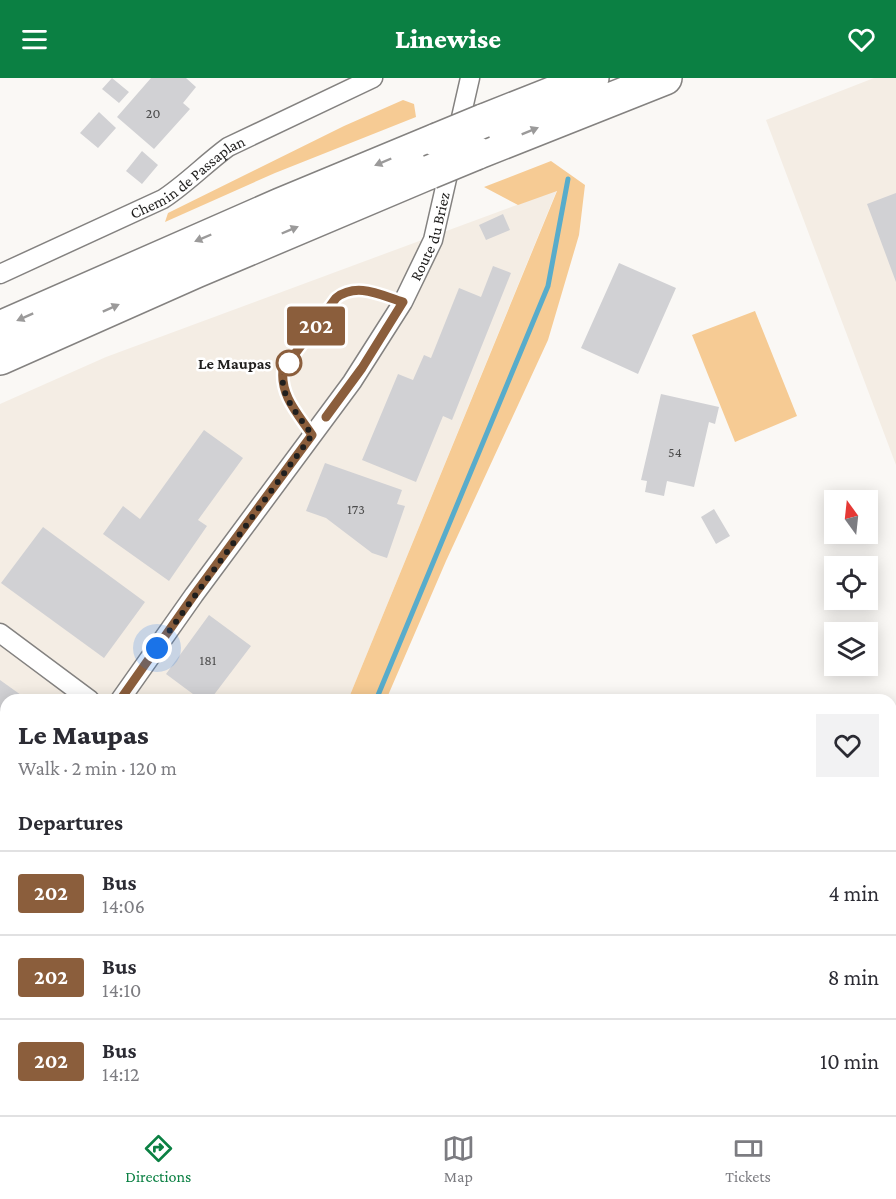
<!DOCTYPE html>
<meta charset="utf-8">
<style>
:root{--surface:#fff;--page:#f2f2f3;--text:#2b2b33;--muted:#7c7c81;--line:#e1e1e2;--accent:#0b8043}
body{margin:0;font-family:"Crimson Pro",serif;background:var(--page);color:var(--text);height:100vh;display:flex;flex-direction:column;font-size:22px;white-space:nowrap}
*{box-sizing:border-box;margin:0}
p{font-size:20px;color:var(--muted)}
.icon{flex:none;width:33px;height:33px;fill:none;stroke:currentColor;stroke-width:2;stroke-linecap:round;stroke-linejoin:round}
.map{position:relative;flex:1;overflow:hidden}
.sheet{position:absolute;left:0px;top:616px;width:897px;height:422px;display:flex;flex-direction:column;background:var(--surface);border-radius:18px 18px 0 0;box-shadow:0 3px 15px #0003}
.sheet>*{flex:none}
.badge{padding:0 12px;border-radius:4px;font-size:21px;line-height:39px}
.needle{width:39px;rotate:345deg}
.buttons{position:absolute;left:824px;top:412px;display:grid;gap:12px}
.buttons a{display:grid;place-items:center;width:54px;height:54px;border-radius:0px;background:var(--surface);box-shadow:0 3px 15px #0003;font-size:30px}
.you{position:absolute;width:30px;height:30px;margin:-15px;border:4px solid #fff;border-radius:50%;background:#1a73e8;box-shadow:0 0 0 9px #1a73e833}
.map>.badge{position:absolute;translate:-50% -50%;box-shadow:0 0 0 3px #fff}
h2{padding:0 18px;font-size:22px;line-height:54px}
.round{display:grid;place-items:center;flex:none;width:63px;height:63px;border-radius:0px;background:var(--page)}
.head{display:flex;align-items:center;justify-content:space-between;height:102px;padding:0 18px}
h1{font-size:28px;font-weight:800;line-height:45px}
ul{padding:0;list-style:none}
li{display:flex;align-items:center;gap:18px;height:84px;padding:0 18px;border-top:2px solid var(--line)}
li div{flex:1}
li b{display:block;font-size:22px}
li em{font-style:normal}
li .badge{min-width:66px;font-weight:700;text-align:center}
header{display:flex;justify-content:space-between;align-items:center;height:78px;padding:0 18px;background:var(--accent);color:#fff;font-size:27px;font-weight:800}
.dock{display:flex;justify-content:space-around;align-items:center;height:84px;border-top:2px solid var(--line);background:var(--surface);font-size:16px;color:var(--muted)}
.dock a{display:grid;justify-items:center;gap:3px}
.dock .current{color:var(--accent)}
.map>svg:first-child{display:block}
</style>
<header><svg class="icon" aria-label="menu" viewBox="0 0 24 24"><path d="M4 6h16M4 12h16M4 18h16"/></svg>Linewise<svg class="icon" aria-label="heart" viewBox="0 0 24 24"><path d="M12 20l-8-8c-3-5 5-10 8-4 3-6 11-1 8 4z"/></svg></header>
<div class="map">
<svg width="896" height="1037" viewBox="0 0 896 1037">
<rect width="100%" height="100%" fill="#faf8f5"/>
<path fill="#f4ede4" d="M874,0h22v387l-130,-345z
M557,112l-209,510h-342v156l-6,5v-457l106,-47z"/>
<path fill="#f6cb94" d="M403,22l11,4 2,13 -141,56 -110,49 3,-9 176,-87z
M551,83l34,24 -6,50 -31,105 -102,221 -60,139h-38l209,-509 -39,14 -34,-18z
M755,233l42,105 -62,26 -43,-107z"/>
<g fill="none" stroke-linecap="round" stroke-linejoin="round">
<path stroke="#58accb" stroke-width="5" d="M376,622l172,-414 20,-107
M204,1037l2,-5"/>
</g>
<path fill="#d1d1d4" d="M112,0l17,14 -10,11 -17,-14z
M151,0h35l10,9 -13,16 7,6 -36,40 -37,-32z
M99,34l17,16 -18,20 -18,-15z
M142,73l16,14 -16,19 -16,-13z
M896,115v89l-29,-78z
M503,136l7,16 -24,10 -7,-15z
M619,185l57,25 -38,86 -57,-26z
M493,188l18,7 -59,147 -9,-4 -27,66 -54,-22 36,-86 15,6 11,-25 7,3 28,-70 22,9z
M661,316l58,13 -4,17 -6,-2 -15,65 -27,-6 -3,15 -19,-4 2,-11 -6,-1z
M204,352l39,28 -45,62 9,6 -38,55 -66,-47 20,-28 17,13z
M325,385l77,27 -5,14 8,2 -18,52 -15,-5 -46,-35 -20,-7z
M714,431l16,27 -14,8 -15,-27z
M43,449l102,75 -41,56 -103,-75z
M209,537l42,31 -41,54h-9l-35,-26z
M0,602l28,20h-22v87l-6,-4z
M6,811v49l-4,-3 -2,2v-33l5,-7 -4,-3z
M896,908v30l-5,2v-30z
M52,1032h39l-3,5h-39z
M397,1032h32l-8,5h-20z
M718,1032h13l1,2 -6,3h-10l-2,-3z"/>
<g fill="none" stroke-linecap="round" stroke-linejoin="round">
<defs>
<path id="service" d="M312,357c-13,-20 -32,-39 -29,-65l53,-72c22,-16 44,-3 67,4"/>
<g id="minor">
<path id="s1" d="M0,196l163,-75c23,-15 42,-35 65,-52l145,-69"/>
<path d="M0,555l90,67"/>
<path id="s2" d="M120,622l74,-105 158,-213 51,-80 30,-62 37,-162"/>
<path d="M0,783l6,-8"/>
</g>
<path id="primary" d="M891,864l5,-3
M503,1037l8,-5"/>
<path id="motorway" d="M483,43l109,-43
M476,75l189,-75
M0,250l280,-123 157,-65
M0,280l196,-87 234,-99"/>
</defs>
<use href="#service" stroke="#848280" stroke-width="12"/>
<use href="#minor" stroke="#848280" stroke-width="21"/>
<use href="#primary" stroke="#848280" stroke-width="33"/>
<use href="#motorway" stroke="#848280" stroke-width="36"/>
<use href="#service" stroke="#fff" stroke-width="9"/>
<use href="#minor" stroke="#fff" stroke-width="18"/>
<use href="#primary" stroke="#fff" stroke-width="30"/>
<use href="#motorway" stroke="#fff" stroke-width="33"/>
<defs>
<path id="motorway-bridge" d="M437,62l46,-19
M430,94l46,-19"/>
</defs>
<use href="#motorway-bridge" stroke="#848280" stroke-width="36" stroke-linecap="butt"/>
<use href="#motorway-bridge" stroke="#fff" stroke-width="33"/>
</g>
<defs><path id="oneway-solid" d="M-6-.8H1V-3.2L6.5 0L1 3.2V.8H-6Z" transform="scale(1.5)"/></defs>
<g fill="#9b9a9a">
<use href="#oneway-solid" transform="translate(530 53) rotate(-22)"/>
<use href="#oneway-solid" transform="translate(383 84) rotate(157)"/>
<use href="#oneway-solid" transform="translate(290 152) rotate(-23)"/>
<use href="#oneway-solid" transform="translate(203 160) rotate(157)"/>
<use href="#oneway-solid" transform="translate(111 230) rotate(-24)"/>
<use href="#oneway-solid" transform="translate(25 239) rotate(156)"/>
</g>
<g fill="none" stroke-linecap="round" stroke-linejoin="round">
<defs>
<path id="line" d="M120,622l74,-105 118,-160c-13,-20 -32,-39 -29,-65l53,-72c21,-16 44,-3 67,4l-41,66 -36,49"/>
</defs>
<use href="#line" stroke="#fff" stroke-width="14"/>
<use href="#line" stroke="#8b5e3c" stroke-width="9"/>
<path stroke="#201f1e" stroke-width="6" stroke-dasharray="0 10.8" d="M157,570l155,-213c-13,-20 -42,-48 -23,-72"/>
</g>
<circle fill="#fff" stroke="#8b5e3c" stroke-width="3" cx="289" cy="285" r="12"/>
<g text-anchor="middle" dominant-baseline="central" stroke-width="5" stroke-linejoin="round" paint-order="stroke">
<g font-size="14" fill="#4c4c4c">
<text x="153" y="35">20</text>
<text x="675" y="374">54</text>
<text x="356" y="431">173</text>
<text x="208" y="582">181</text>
</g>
<g font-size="16" fill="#201f1e" stroke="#fff">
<text stroke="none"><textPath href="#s1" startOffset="212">Chemin de Passaplan</textPath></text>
<text stroke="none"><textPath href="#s2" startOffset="560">Route du Briez</textPath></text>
</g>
<g font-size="16" font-weight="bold" fill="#201f1e" stroke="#fff" text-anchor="end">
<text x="271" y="285">Le Maupas</text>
</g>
</g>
</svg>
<div class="buttons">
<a><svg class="needle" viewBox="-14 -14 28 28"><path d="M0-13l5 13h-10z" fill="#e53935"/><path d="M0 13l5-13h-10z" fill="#7c7c81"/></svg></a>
<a><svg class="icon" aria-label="locate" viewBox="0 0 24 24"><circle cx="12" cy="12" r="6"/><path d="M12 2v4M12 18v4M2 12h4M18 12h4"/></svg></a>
<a><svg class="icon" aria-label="layers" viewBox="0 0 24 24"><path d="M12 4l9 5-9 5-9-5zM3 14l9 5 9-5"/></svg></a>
</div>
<div class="you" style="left:157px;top:570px"></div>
<b class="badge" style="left:316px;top:248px;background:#8b5e3c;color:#fff">202</b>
<section class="sheet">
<div class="head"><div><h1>Le Maupas</h1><p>Walk · 2 min · 120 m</p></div><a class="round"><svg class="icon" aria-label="heart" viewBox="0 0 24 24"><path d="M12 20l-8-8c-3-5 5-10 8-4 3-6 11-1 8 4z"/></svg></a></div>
<h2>Departures</h2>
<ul>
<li><span class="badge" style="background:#8b5e3c;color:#fff">202</span><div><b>Bus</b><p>14:06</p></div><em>4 min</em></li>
<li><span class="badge" style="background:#8b5e3c;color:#fff">202</span><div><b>Bus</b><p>14:10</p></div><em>8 min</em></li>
<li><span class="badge" style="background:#8b5e3c;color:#fff">202</span><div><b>Bus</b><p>14:12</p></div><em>10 min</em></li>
</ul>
</section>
</div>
<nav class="dock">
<a class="current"><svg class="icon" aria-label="directions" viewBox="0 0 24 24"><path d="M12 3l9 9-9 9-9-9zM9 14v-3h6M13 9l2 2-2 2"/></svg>Directions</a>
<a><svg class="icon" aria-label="map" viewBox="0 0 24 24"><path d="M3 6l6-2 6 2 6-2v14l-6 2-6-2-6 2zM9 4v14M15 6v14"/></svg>Map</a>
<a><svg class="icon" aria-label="tickets" viewBox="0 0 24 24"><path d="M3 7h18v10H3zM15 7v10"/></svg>Tickets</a>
</nav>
